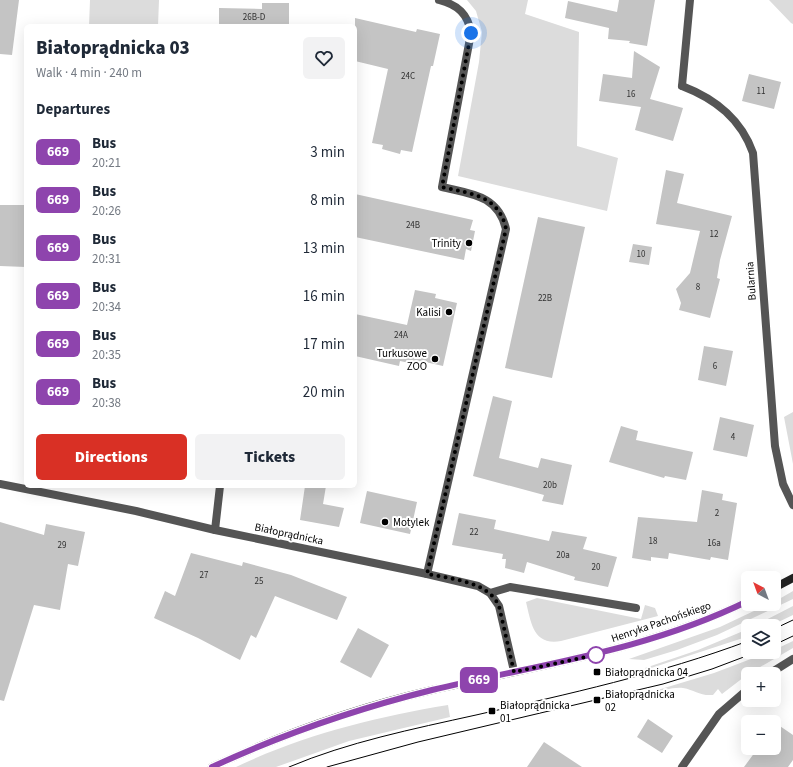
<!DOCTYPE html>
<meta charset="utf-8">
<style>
:root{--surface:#fff;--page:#f2f2f3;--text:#1f2937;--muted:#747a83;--accent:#d93025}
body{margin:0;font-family:"Source Sans 3",sans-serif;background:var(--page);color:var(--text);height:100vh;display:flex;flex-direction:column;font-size:15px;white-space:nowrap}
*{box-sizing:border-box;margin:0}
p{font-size:13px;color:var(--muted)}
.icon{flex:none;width:22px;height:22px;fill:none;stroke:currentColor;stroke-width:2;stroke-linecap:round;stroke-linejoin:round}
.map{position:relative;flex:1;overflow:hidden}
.drawer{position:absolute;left:24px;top:24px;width:333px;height:464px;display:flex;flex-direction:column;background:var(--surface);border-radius:6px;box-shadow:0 4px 16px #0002}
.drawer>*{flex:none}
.badge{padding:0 8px;border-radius:6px;font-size:14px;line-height:26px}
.needle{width:26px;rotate:319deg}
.fabs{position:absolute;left:741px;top:571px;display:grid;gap:8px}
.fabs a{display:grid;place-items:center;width:40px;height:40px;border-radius:6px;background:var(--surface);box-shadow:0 4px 16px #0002;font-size:20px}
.you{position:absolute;width:20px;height:20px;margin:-10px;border:3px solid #fff;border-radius:50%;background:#1a73e8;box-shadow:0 0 0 6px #1a73e833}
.map>.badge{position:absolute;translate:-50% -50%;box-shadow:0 0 0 2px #fff}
h2{padding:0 12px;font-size:15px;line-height:36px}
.round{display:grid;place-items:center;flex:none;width:42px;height:42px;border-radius:6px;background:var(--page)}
.overview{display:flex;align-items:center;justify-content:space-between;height:68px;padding:0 12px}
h1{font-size:19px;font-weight:800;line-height:30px}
.primary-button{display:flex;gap:8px;margin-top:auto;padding:8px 12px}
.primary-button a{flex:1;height:46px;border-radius:6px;background:var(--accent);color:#fff;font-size:16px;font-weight:800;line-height:46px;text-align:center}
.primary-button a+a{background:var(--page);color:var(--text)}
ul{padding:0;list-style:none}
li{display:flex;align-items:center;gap:12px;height:48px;padding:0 12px}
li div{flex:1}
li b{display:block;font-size:15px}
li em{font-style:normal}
li .badge{min-width:44px;font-weight:700;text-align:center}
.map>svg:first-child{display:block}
</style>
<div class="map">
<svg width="793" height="767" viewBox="0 0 793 767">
<rect width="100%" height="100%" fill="#fff"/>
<path fill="#dcdcdc" d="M90,0h69l-1,26h-69z
M467,0h61l-3,14 54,18 -2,114 41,12 -11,53 -149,-35 21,-114 3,-30 -6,-21z
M769,0h24v24l-2,-1z
M793,412v52l-9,-47z
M793,591v8l-76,36 -40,15 -33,10 -15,-1 91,-32 49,-23h5v-2z
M537,598l104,21 4,-14 10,3 3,8 -97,25c-28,5 -30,-19 -35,-39z
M793,606v9l-23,11h-16z
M748,629v7l-8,3 -95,31v-2l53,-18z
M793,641v7l-45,26 -26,20 -4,-5 -5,6c-14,1 -18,-5 -30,-7 -11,-1 -21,3 -31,6l-1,-2 63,-19 55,-21h5v-2z
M448,705l2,12 -101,24 -73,26h-40c67,-32 139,-50 212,-62z"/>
<path fill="#c4c4c4" d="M0,0h19l-7,55 -12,-1z
M619,0h36l-8,46 -18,-3 1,-2 -22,-2 1,-11 -44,-10 3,-17 49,11z
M262,3h27v22l-70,1v-18l43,1z
M355,18l61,14 1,-3 23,5 -7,32h-2l-19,86 -11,-2 -1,4 -18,-5 1,-4 -11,-2 16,-74 -33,-8z
M634,51l26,16 -10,32 33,9 -10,33 -38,-11 6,-23 -42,-6 4,-27 29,4z
M749,74l32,8 -7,27 -32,-8z
M666,170l18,4 -7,29 55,13 -12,44 -3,18 3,1 -10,39 -31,-8 2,-7 -5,-14 14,-16 10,-42 -44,-7z
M355,194l118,26 -3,10 5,1 -4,20 -5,-2 -2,11 -109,-23z
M0,205h26v62l-26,-1z
M538,217l47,10 -33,151 -47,-10z
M633,244l19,3 -3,18 -20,-3z
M415,290l21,4 -1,4 22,5 -14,63 -22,-5 -1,4 -20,-4 -1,5 -44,-10v-42l52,11z
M704,346l29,5 -7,35 -28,-6z
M493,396l19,5 -13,57 39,10 3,-10 31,7 -9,40 -21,-4 2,-6 -71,-19z
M720,417l34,8 -7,32 -34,-7z
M621,426l17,5 -2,9 57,12 -7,28 -21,-4 -1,2 -55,-16z
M305,486h21l-3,18 21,4 -5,19 -39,-7z
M702,490l21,4 -1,6 15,3 -9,57 -17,-3 -1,3 -41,-7 -1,6 -17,-2v4l-19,-3 6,-41 59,5z
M367,491l50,11 -7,32 -50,-11z
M459,513l37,7 -2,9 55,12 3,-10 35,6 -4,12 34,8 -9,30 -34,-7 1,-3 -48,-15 -3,11 -19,-5 1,-9h-4l1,-5 -51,-9z
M0,522l44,13 2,-11 39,8 -7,34 -10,-2 -8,46 -26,-5 -30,96 -4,-1z
M191,553l51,13 1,-4 48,13 56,22 -10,23 -62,-24 -19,42 -5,-3 -11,25 -42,-22 -44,-20 11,-27 10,5z
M358,628l31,17 -18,33 -31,-16z
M648,719l25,17 -11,17 -25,-16z
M774,722l19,13v25l-5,7h-44l14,-19h16z
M544,742l38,25h-55z"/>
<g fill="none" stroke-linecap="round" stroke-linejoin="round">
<path stroke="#555" stroke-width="8" d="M682,86l8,-86
M215,530l5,-44
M427,574l79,-345c-8,-34 -35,-35 -64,-42l29,-154c-3,-19 -13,-28 -32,-33
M490,593l20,-6 126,21"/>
<path stroke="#555" stroke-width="8" d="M682,86c34,13 59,33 71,67l22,293 8,38 10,21
M0,484l136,27 79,19 212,44 51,12 12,7 9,13 15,65
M769,674l24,-15
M682,767l37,-53 29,-25"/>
<path stroke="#222" stroke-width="8" d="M774,588l19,-10
M212,767c71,-33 144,-59 220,-77 107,-25 215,-40 316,-89"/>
<path stroke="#000" stroke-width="1" d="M774,629l19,-9
M774,645l19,-9
M289,767c59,-25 124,-38 187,-52 92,-21 184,-41 272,-74
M327,767l91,-25 245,-58 49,-15 45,-17"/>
</g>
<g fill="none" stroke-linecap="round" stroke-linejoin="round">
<defs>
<path id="line" d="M212,767c71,-33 144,-58 220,-77 108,-26 214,-39 316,-89"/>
</defs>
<use href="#line" stroke="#fff" stroke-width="9"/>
<use href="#line" stroke="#8e44ad" stroke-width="6"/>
<path stroke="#000" stroke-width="4" stroke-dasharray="0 7.2" d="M471,33l-29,154c29,7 57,8 64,42l-79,345c24,5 61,7 72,32l15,66 82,-17"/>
</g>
<g fill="#000" stroke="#fff" stroke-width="1.5">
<circle cx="469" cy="243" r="4"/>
<circle cx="449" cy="312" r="4"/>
<circle cx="435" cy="359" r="4"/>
<circle cx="385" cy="522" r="4"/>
<rect x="593" y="668" width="8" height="8" rx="2"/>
<rect x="593" y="696" width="8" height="8" rx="2"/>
<rect x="488" y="707" width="8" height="8" rx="2"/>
</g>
<circle fill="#fff" stroke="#8e44ad" stroke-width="2" cx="596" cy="655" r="8"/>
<g text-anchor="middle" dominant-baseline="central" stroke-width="4" stroke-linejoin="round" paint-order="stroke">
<g font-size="9" fill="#313131">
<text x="254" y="17">26B-D</text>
<text x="408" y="76">24C</text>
<text x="761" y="91">11</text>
<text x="631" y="94">16</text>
<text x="413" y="225">24B</text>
<text x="714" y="234">12</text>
<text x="641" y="254">10</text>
<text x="698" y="287">8</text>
<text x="545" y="298">22B</text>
<text x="401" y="335">24A</text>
<text x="715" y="366">6</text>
<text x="733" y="437">4</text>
<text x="550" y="485">20b</text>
<text x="717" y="513">2</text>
<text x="474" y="532">22</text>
<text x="653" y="541">18</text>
<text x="714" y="543">16a</text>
<text x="62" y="545">29</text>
<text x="563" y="555">20a</text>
<text x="596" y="567">20</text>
<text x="204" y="575">27</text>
<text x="259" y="581">25</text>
</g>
<g font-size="11" fill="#000" stroke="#fff" text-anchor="start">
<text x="461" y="243" text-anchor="end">Trinity</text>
<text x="441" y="312" text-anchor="end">Kalisi</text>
<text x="427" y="353" text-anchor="end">Turkusowe<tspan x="427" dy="13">ZOO</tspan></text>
<text x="393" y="522">Motylek</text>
<text x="605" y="672">Białoprądnicka 04</text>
<text x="605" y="694">Białoprądnicka<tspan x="605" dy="13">02</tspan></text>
<text x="500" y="705">Białoprądnicka<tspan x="500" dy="13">01</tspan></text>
</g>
<g font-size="11" fill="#000" stroke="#fff">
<text transform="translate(751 281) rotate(-94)">Bularnia</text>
<text transform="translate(289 534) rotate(12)">Białoprądnicka</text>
<text transform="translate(661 622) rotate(-19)">Henryka Pachońskiego</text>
</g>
</g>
</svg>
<div class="fabs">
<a><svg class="needle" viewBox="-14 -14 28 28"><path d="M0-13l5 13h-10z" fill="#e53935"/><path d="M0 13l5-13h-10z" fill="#747a83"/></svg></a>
<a><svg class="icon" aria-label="layers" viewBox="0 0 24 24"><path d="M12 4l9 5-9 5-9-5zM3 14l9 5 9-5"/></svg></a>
<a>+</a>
<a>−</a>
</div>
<div class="you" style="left:471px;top:33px"></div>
<b class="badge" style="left:479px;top:680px;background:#8e44ad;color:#fff">669</b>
<section class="drawer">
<div class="overview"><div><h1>Białoprądnicka 03</h1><p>Walk · 4 min · 240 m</p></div><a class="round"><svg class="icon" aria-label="heart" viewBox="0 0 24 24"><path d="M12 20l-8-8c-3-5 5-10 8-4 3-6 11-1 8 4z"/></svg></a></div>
<h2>Departures</h2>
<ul>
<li><span class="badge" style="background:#8e44ad;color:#fff">669</span><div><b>Bus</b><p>20:21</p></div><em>3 min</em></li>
<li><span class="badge" style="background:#8e44ad;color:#fff">669</span><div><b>Bus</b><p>20:26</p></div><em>8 min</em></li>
<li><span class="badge" style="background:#8e44ad;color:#fff">669</span><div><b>Bus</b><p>20:31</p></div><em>13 min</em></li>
<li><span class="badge" style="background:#8e44ad;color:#fff">669</span><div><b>Bus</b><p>20:34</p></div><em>16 min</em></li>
<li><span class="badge" style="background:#8e44ad;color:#fff">669</span><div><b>Bus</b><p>20:35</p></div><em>17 min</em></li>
<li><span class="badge" style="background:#8e44ad;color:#fff">669</span><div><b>Bus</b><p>20:38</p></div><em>20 min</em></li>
</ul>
<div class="primary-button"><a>Directions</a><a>Tickets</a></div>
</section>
</div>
